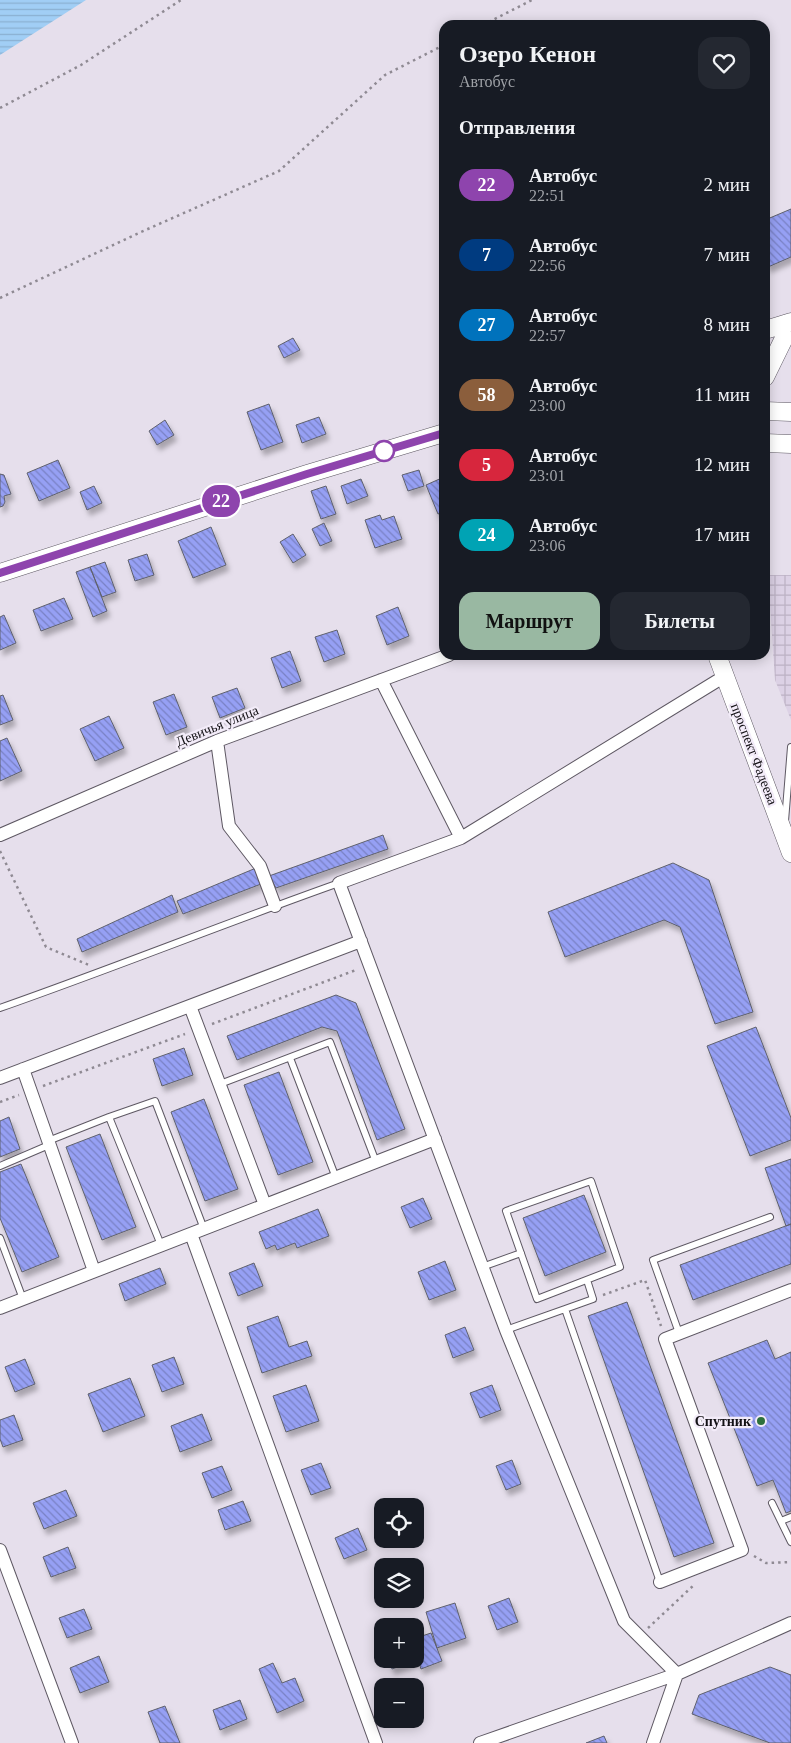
<!DOCTYPE html>
<html lang="ru">
<meta charset="utf-8">
<style>
:root{--surface:#171b24;--page:#242831;--text:#f1f3f6;--muted:#9ea1a6;--accent:#99b8a2}
body{margin:0;font-family:"Times New Roman",serif;background:var(--page);color:var(--text);height:100vh;display:flex;flex-direction:column;font-size:19px;white-space:nowrap}
*{box-sizing:border-box;margin:0}
p{font-size:16px;color:var(--muted)}
.icon{flex:none;width:28px;height:28px;fill:none;stroke:currentColor;stroke-width:2;stroke-linecap:round;stroke-linejoin:round}
.map{position:relative;flex:1;overflow:hidden}
.side{position:absolute;left:439px;top:20px;width:331px;height:640px;display:flex;flex-direction:column;background:var(--surface);border-radius:15px;box-shadow:0 2px 12px #0003}
.side>*{flex:none}
.badge{padding:0 10px;border-radius:16px;font-size:18px;line-height:32px}
.fabs{position:absolute;left:374px;top:1498px;display:grid;gap:10px}
.fabs a{display:grid;place-items:center;width:50px;height:50px;border-radius:10px;background:var(--surface);box-shadow:0 2px 12px #0003;font-size:25px}
.map>.badge{position:absolute;translate:-50% -50%;box-shadow:0 0 0 2px #fff}
h2{padding:0 20px;font-size:19px;line-height:45px}
.round{display:grid;place-items:center;flex:none;width:52px;height:52px;border-radius:15px;background:var(--page)}
.head{display:flex;align-items:center;justify-content:space-between;height:85px;padding:0 20px}
h1{font-size:24px;font-weight:800;line-height:38px}
.button{display:flex;gap:10px;margin-top:auto;padding:10px 20px}
.button a{flex:1;height:58px;border-radius:15px;background:var(--accent);color:#111;font-size:20px;font-weight:800;line-height:58px;text-align:center}
.button a+a{background:var(--page);color:var(--text)}
ul{padding:0;list-style:none}
li{display:flex;align-items:center;gap:15px;height:70px;padding:0 20px}
li div{flex:1}
li b{display:block;font-size:19px}
li em{font-style:normal}
li .badge{min-width:55px;font-weight:700;text-align:center}
.map>svg:first-child{display:block}
</style>
<div class="map">
<svg width="791" height="1743" viewBox="0 0 791 1743">
<defs>
<pattern id="industrial-grid" width="8" height="8" patternUnits="userSpaceOnUse" patternTransform="scale(1.25)"><rect width="8" height="8" fill="#dcd1e5"/><path d="M0 4h8M4 0v8" fill="none" stroke="#bcb2c4"/></pattern>
<pattern id="water-rules" width="6" height="5" patternUnits="userSpaceOnUse" patternTransform="scale(1.25)"><rect width="6" height="5" fill="#a1cef5"/><path d="M0 2.5h6" fill="none" stroke="#8ab0d1"/></pattern>
<pattern id="building-back-hatch" width="6" height="6" patternUnits="userSpaceOnUse" patternTransform="scale(1.25)"><rect width="6" height="6" fill="#96a0f4"/><path d="M-1 5l2 2M0 0l6 6M5-1l2 2" fill="none" stroke="#7981c4"/></pattern>
<filter id="shadow"><feDropShadow dx="3" dy="5.5" stdDeviation="2.5" flood-color="#0004"/></filter>
</defs>
<rect width="100%" height="100%" fill="#e6dfec"/>
<path fill="url(#industrial-grid)" d="M768,575h23v145l-16,-40z"/>
<path fill="url(#water-rules)" d="M0,0h86l-86,55z"/>
<path fill="url(#building-back-hatch)" stroke="#5f616c" filter="url(#shadow)" d="M791,209v48l-23,10 -3,-7v-40z
M293,338l7,12 -16,8 -6,-12z
M269,404l14,38 -22,8 -14,-38z
M319,417l7,17 -24,9 -6,-18z
M165,420l9,15 -17,10 -8,-14z
M58,460l12,28 -31,13 -12,-28z
M419,470l5,16 -16,5 -6,-16z
M0,474l4,1 7,19 -7,2 1,6 -2,4 -3,1z
M444,477v35l-6,2 -12,-29z
M361,479l7,17 -21,8 -6,-18z
M94,486l8,17 -15,7 -7,-18z
M326,486l10,28 -15,5 -10,-28z
M380,515l2,5 12,-4 8,23 -27,9 -10,-28z
M324,523l8,18 -12,5 -8,-17z
M211,527l15,38 -33,13 -15,-37z
M293,534l13,21 -13,8 -13,-21z
M147,554l7,21 -19,6 -7,-21z
M105,562l11,30 -14,5 -12,-30z
M90,567l17,44 -14,6 -17,-45z
M64,598l9,21 -32,12 -8,-21z
M398,607l11,29 -22,9 -11,-29z
M4,615l12,28 -16,7v-33z
M337,630l8,24 -21,8 -9,-25z
M290,651l11,30 -19,7 -11,-30z
M237,688l8,20 -25,10 -8,-21z
M174,694l13,33 -21,8 -13,-33z
M3,695l10,25 -13,5v-29z
M109,716l15,32 -29,13 -15,-32z
M7,738l15,33 -22,10v-40z
M383,835l5,14 -112,39 -7,-12z
M673,863l36,17 44,132 -38,12 -35,-97 -16,-7 -99,37 -17,-45z
M256,868l5,16 -78,30 -6,-13z
M172,895l6,17 -96,40 -5,-13z
M336,995l20,8 49,126 -28,11 -40,-109 -15,-4 -85,33 -10,-24z
M756,1027l35,91v22l-41,16 -43,-110z
M184,1048l9,27 -31,11 -9,-27z
M279,1072l34,90 -35,13 -34,-90z
M204,1099l34,90 -33,12 -34,-89z
M9,1117l11,32 -20,8v-36z
M100,1134l36,93 -34,13 -36,-93z
M791,1159v65l-5,2 -21,-58z
M21,1164l38,93 -37,15 -22,-54v-46z
M584,1195l22,57 -61,24 -22,-58z
M423,1198l9,21 -22,9 -9,-21z
M318,1209l11,27 -32,12 -2,-5 -18,7 -2,-5 -9,4 -7,-17z
M791,1224v40l-98,36 -13,-35z
M445,1261l11,29 -27,10 -11,-28z
M254,1263l9,23 -25,10 -9,-23z
M160,1268l6,16 -41,17 -6,-17z
M627,1302l87,241 -40,14 -86,-241z
M278,1316l11,31 18,-6 5,15 -50,17 -15,-46z
M465,1327l9,23 -21,8 -8,-23z
M767,1340l8,19 16,-7v159l-5,2 -13,-33 -16,6 -49,-123z
M174,1357l10,27 -22,8 -10,-27z
M25,1359l10,25 -20,8 -10,-25z
M130,1378l15,38 -42,16 -15,-38z
M306,1385l13,36 -33,11 -13,-36z
M492,1385l9,25 -21,8 -10,-25z
M202,1414l10,26 -32,12 -9,-26z
M14,1415l9,25 -20,7 -3,-8v-19z
M512,1460l9,24 -15,6 -10,-24z
M321,1463l10,25 -20,7 -10,-25z
M222,1466l10,24 -20,8 -10,-25z
M66,1490l11,26 -33,13 -11,-26z
M243,1501l8,20 -26,9 -7,-20z
M358,1528l9,22 -23,9 -9,-21z
M68,1547l8,21 -25,9 -8,-20z
M509,1598l9,24 -21,8 -9,-24z
M455,1603l11,35 -29,10 -11,-36z
M84,1609l8,20 -25,9 -8,-20z
M417,1623l5,13 9,-3 11,28 -21,8 -3,-9 -26,9 -4,-10h27v-33h-7z
M99,1656l10,26 -29,11 -10,-25z
M273,1663l9,20 13,-5 9,23 -27,12 -18,-44z
M770,1667l21,8v68h-21l-78,-29 7,-19z
M240,1700l7,19 -27,11 -7,-20z
M165,1706l15,37h-20l-12,-31z
M604,1736l3,7h-21z"/>
<g fill="none" stroke-linecap="round" stroke-linejoin="round">
<defs>
<path id="lane" d="M785,821l6,-74
M0,1008c114,-40 226,-85 339,-125
M290,1058l46,120
M220,1084l110,-42 46,120
M109,1117l46,-16 49,128
M48,1141l61,-24 52,128
M0,1166l49,-21
M591,1181l29,86 -83,32 -31,-88z
M0,1238l23,61
M482,1267l39,-14
M565,1309l28,-10 -6,-19
M506,1330l59,-21 95,273
M679,1333l-26,-73 117,-43
M772,1503l19,39
M781,1521l10,-4"/>
<path id="street" d="M381,680l80,158
M217,741l12,85 31,40 15,40
M0,835l217,-94 232,-86
M190,1006l75,199
M23,1069l71,202
M0,1078l361,-137
M191,1234l185,509
M0,1308l435,-169
M0,1550l72,193
M660,1582l82,-32 -77,-211 126,-49
M480,1743l197,-69 114,-51
M653,1743l24,-69 -53,-53 -118,-291 -167,-447 122,-45 264,-162"/>
<path id="secondary" d="M765,330l26,-8
M765,377l26,-53
M765,411l26,1
M765,443l26,1
M0,573l307,-99 137,-41
M717,655l74,198"/>
</defs>
<use href="#lane" stroke="#5e5863" stroke-width="8"/>
<use href="#street" stroke="#5e5863" stroke-width="14"/>
<use href="#secondary" stroke="#5e5863" stroke-width="19"/>
<path stroke="#8f8a93" stroke-width="2.5" stroke-dasharray="2.5 4" stroke-linecap="butt" d="M483,25l49,-25
M0,108l81,-43 100,-65
M0,298l141,-66 138,-61 106,-96 59,-30
M0,851l46,96 43,18
M212,1024l144,-54
M43,1086l142,-52
M0,1102l19,-7
M603,1295l42,-15 16,46
M754,1556l12,7 25,-1
M648,1628l47,-44"/>
<use href="#lane" stroke="#fff" stroke-width="6"/>
<use href="#street" stroke="#fff" stroke-width="12"/>
<use href="#secondary" stroke="#fff" stroke-width="18"/>
</g>
<g fill="none" stroke-linecap="round" stroke-linejoin="round">
<defs>
<path id="line" d="M0,573l307,-99 137,-41"/>
</defs>
<use href="#line" stroke="#fff" stroke-width="11"/>
<use href="#line" stroke="#8e44ad" stroke-width="8"/>
</g>
<circle fill="#fff" stroke="#8e44ad" stroke-width="2.5" cx="384" cy="451" r="10"/>
<circle fill="#2e713c" stroke="#f3ecf9" stroke-width="2" cx="761" cy="1421" r="5"/>
<g text-anchor="middle" dominant-baseline="central" stroke-width="4.5" stroke-linejoin="round" paint-order="stroke">
<g font-size="14" fill="#131115" stroke="#f3ecf9">
<text transform="translate(217 726) rotate(-22)">Девичья улица</text>
<text transform="translate(754 754) rotate(69)">проспект Фадеева</text>
</g>
<g font-size="14" font-weight="bold" fill="#131115" stroke="#f3ecf9" text-anchor="end">
<text x="751" y="1421">Спутник</text>
</g>
</g>
</svg>
<div class="fabs">
<a><svg class="icon" aria-label="locate" viewBox="0 0 24 24"><circle cx="12" cy="12" r="6"/><path d="M12 2v4M12 18v4M2 12h4M18 12h4"/></svg></a>
<a><svg class="icon" aria-label="layers" viewBox="0 0 24 24"><path d="M12 4l9 5-9 5-9-5zM3 14l9 5 9-5"/></svg></a>
<a>+</a>
<a>−</a>
</div>
<b class="badge" style="left:221px;top:501px;background:#8e44ad;color:#fff">22</b>
<section class="side">
<div class="head"><div><h1>Озеро Кенон</h1><p>Автобус</p></div><a class="round"><svg class="icon" aria-label="heart" viewBox="0 0 24 24"><path d="M12 20l-8-8c-3-5 5-10 8-4 3-6 11-1 8 4z"/></svg></a></div>
<h2>Отправления</h2>
<ul>
<li><span class="badge" style="background:#8e44ad;color:#fff">22</span><div><b>Автобус</b><p>22:51</p></div><em>2 мин</em></li>
<li><span class="badge" style="background:#003b80;color:#fff">7</span><div><b>Автобус</b><p>22:56</p></div><em>7 мин</em></li>
<li><span class="badge" style="background:#0072bc;color:#fff">27</span><div><b>Автобус</b><p>22:57</p></div><em>8 мин</em></li>
<li><span class="badge" style="background:#8b5e3c;color:#fff">58</span><div><b>Автобус</b><p>23:00</p></div><em>11 мин</em></li>
<li><span class="badge" style="background:#d7263d;color:#fff">5</span><div><b>Автобус</b><p>23:01</p></div><em>12 мин</em></li>
<li><span class="badge" style="background:#00a3b4;color:#fff">24</span><div><b>Автобус</b><p>23:06</p></div><em>17 мин</em></li>
</ul>
<div class="button"><a>Маршрут</a><a>Билеты</a></div>
</section>
</div>
